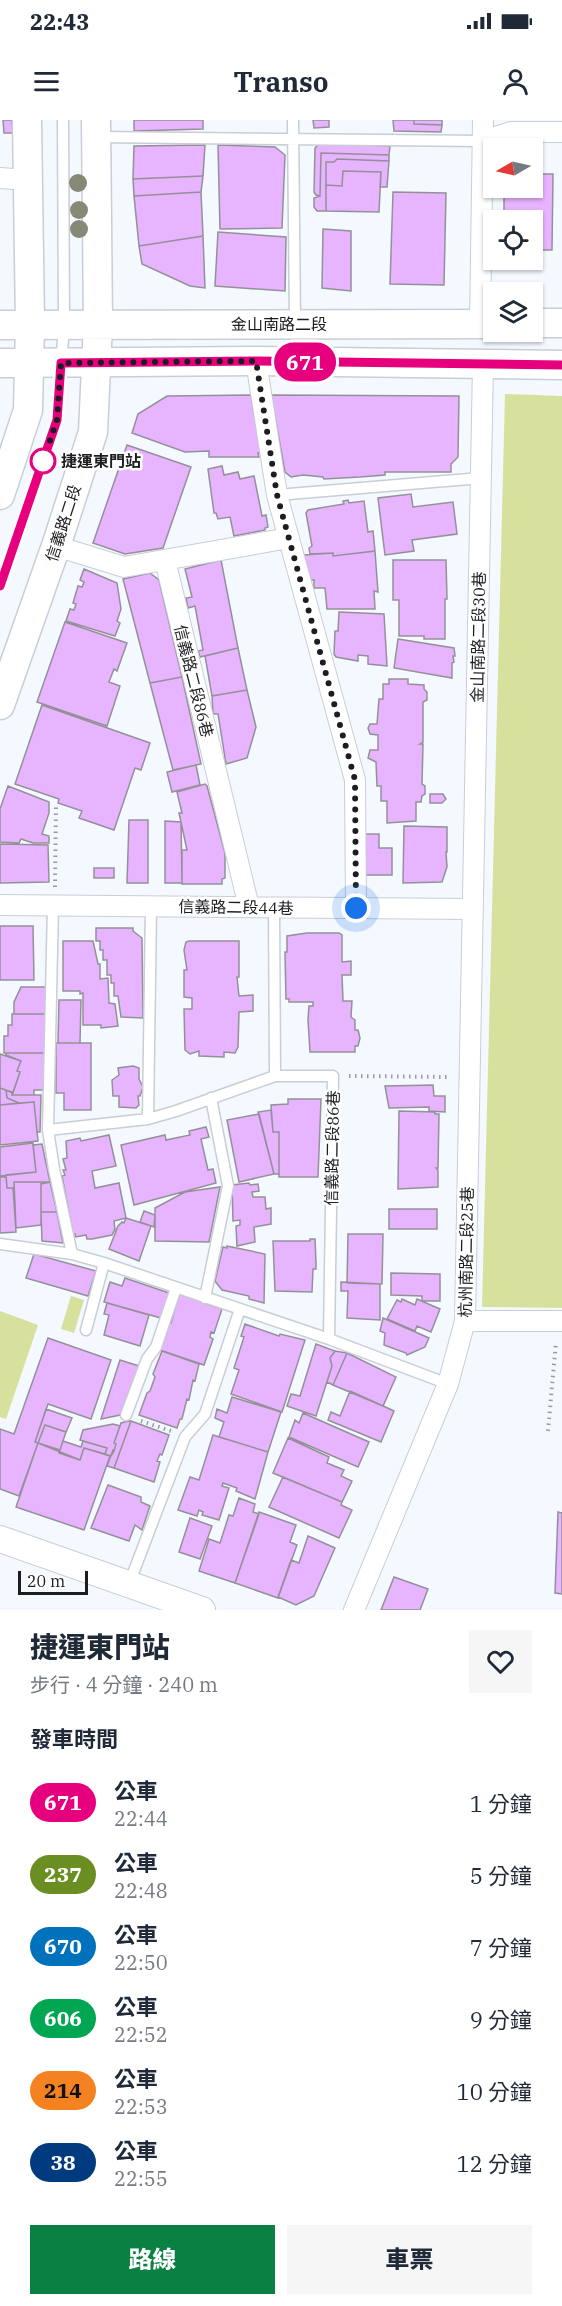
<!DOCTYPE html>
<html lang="zh-TW">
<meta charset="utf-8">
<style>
:root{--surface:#fff;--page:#f6f6f7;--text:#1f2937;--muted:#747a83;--accent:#0b8043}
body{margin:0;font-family:"IBM Plex Serif","Noto Sans TC",serif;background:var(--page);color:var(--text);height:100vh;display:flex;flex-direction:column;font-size:22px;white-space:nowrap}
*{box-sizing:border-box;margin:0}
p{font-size:20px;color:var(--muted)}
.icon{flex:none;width:33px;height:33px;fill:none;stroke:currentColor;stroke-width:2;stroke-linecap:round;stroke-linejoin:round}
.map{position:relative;height:1490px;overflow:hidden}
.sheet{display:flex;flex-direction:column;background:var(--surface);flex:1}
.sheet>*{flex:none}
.badge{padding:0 12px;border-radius:20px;font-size:21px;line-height:39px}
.needle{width:39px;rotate:261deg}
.fabs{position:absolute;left:483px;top:18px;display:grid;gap:12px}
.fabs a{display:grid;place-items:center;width:60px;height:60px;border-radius:0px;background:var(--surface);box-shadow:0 2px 4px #0004;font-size:30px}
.scale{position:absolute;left:18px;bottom:15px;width:70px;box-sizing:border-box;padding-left:6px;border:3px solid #1c1d20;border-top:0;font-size:16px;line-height:21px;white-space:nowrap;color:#1c1d20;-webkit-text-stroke:4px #fff;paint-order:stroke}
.you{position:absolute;width:30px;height:30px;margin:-15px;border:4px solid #fff;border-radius:50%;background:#1a73e8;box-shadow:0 0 0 9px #1a73e833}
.map>.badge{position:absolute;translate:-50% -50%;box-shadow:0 0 0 3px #fff}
h2{padding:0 30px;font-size:22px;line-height:54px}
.round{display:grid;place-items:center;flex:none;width:63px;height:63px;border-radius:0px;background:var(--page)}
.head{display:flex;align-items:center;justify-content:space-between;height:102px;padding:0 30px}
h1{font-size:28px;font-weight:800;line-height:45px}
.primary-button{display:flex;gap:12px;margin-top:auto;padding:12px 30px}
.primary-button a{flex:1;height:69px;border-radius:0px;background:var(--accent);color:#fff;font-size:24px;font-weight:800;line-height:69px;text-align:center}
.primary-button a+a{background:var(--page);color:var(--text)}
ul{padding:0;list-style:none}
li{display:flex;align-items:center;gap:18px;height:72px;padding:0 30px}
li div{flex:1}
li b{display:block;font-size:22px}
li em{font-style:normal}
li .badge{min-width:66px;font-weight:700;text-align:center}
.status{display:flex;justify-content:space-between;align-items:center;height:42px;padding:0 30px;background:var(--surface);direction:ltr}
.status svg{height:16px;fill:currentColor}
header{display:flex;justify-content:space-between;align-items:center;height:78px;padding:0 30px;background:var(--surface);font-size:27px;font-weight:800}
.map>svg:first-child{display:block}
</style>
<div class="status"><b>22:43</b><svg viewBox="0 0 49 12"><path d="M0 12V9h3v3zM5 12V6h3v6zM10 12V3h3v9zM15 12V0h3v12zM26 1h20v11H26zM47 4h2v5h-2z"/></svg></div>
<header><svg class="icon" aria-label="menu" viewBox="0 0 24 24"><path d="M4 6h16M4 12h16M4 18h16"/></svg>Transo<svg class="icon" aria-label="person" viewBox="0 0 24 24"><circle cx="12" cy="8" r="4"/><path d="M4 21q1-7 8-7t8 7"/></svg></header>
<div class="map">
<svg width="562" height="1490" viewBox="0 0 562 1490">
<rect width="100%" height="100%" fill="#f4f8ff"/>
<path fill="#d7e19d" d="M505,274l57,2v912l-80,-1z
M71,1176l13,4 -10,33 -13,-4z
M0,1191l38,14 -32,94 -6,-2z"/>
<path fill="#e7b4ff" stroke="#959098" stroke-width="1.5" d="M3,0h9l1,13h-9z
M134,0h69v9l-69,2z
M313,0h16v7l-15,1z
M393,0h21v4l28,1 -1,7 -47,-1z
M414,0h28v5l-28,-1z
M320,23l70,3 -1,9 -68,-2 -1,43 -4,-1 -2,-3 1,-44z
M205,25l-2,31 -70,3 1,-33z
M218,25l57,2 10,8 -3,73 -62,1z
M321,33l68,2v6l-52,-2 -3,3h-8v49h-9l-3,-4v-9l6,-2z
M337,39l52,2 -2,26h-7l1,-15 -38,-1 -1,15 -16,-1v-23h8z
M343,51l38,1 -2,40 -53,-1v-26l16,1z
M532,54h21l-1,76h-20v-30h-28v-32h28z
M203,56l-2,16 -67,4 -1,-17z
M201,72l2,44 -64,10 -5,-50z
M393,72l53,1 -2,92 -54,-1z
M323,109l28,2v60l-29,-3z
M218,112l68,5 -1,54 -70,-5z
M203,116l2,52 -15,-2 -48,-22 -3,-18z
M251,275l10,58h-3l1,4h-50v-6l-24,1 -53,-19 6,-19 29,-18z
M271,275l188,1 -1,61 -7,7v8h-66v3l-25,2 -36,2 -1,-2 -20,-2 -12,2 -6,-5z
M127,325l64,22 -28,81 -38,6 -32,-11z
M222,346l2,9 14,-3 2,7 14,-3 8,40 4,-1 2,12 -3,1v2l-31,6 -4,-19 -12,2 -2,-6h-2l-6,-44z
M411,374l2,13 40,-5 4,32 -45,6 2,11 -29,4 -7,-57z
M348,380l1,3 15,-2 4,31 5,-1 2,20 -42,5v-3l-23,1 -1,-6 3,-2 -6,-33 2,-3 36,-6 -1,-3z
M375,431l3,41 -4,-1 1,18h-48l-2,-21h-11v-8h-5l-6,-25 30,-2v3z
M221,440l17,88 -38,9 -2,-6 5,-1 -8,-44 -7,2 -2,-10 6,-1 -7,-28z
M393,440h53l1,39h-2v40h-21v-3h-25v-36h-6z
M84,449l33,14 4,26 -4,12 3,2 -5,13 -49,-15 4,-12 4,1 2,-6 -3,-1 5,-17 4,1 2,-5 -4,-2z
M150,453l9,7 23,97 -32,6 -27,-104z
M339,492l45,2 3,52 -19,-2v-8l-10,-1v6l-22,-4 -2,-3 1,-23h3z
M65,502l62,21 -10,28 -3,-2 -5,13 11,4 -13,40 -70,-24z
M398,519l56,9 1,8h-2l1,6 -2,1v15l-58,-10z
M238,528l9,42 -35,6 -7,-40z
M182,557l19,87 -28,6 -23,-87z
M389,559h19v5l16,1v4l3,3v8l-4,2v40l-3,2h3l-1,40 3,2v8l-3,2 -1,6h-5v19l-29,2v-22h-6v-15h-4l-1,-24 -8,-4 2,-8h8v-15l-8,-1 -2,-6 2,-4h7l2,-25h4v-15h6z
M247,570l9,37 -9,31 -21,6 -8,-50h-5l-1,-18z
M42,585l108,38 -9,27 -6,-2 -21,62 -35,-12 3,-7 -24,-8 1,-4 -44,-15z
M196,645l4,20 -28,7 -5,-20z
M205,664l2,2 18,67v25l-3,1v5h-40v-34h5l-8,-37h3l-5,-21z
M8,666l41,16v11l-7,21 7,2v7h-16l-12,-4 -2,4 -19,-1v-33z
M430,674h13l3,5 -4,4h-12z
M129,700h19v63h-21z
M165,701l16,1 1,61h-17z
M404,706l43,1v25h-1l1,15 -5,15 -39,1z
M364,714h15v14h13v27h-28z
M0,724l48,1 1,37 -49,1z
M94,748h20v10h-20z
M0,806h33l1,54h-34z
M96,808h37v3l9,7 1,80 -22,-1 -3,-21h-4v-13h-3v-8h-4v-15h-4v-10h-3v-9h-4z
M307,813h32l3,2v27l9,-1v14h-9l1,26h9l-1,16 4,3v10h3l2,8 -2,8h-3v6h-45l-2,-32 1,-14h4v-4h-24v-3h-3l-1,-47h2v-16z
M63,821h30l5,23h2v15l8,-1 1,25 6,1 3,22 -17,2v-3h-18v-32l-3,1v-3h-17z
M189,821h50v36h-2l2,19 14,-1v16l-14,1 -1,35 -3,6 -11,-1v5l-25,-1v-5l-9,3 -5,-4 -1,-41h8v-11l-8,-1v-27h3l-3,-20 2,-8z
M21,867h26v27h-33v-12z
M59,880h22l-1,43h-22z
M12,894h35l-1,39h-42v-17h4v-11h4z
M56,923h35v67h-27v-17h-8z
M6,933h40v37h-12v5h-22l8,-23 -3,-1 4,-10 -15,-6z
M0,934l21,7 -4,10 3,1 -7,21 -13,-5z
M133,946l6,2v11l4,8 -3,9h-2l1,9 -3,3 -17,-1v-11h-6l-1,-16 7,-5 -1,-7z
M433,965l1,11h11v16l-16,-1v-4l-40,1 -4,-22z
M0,968l6,2 1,8 12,5 -19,2z
M6,970l6,2v3h29l-1,37h-3l-3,-30 -15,1 -12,-5z
M288,979h33l-3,78h-39v-45h-6l-2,-27 17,-1z
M34,982l4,39 -38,4v-40z
M271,990l2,22h6v42h-5l-16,-62z
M399,991l36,1v2h4l-1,54h-2l2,2v17l-40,2z
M259,994l15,60 -35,8 -12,-62z
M206,1007l3,10 -8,2 7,31 5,-1 3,14 -82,22 -13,-60 44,-10 1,5 24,-5 -1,-4z
M109,1015l7,31 -24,5 3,17 24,-5 7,35 -12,3 1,8 -3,6 -20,4h-5l-1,-4 -10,2 -1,-3h-2l-11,-58 3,-1 -2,-5h3l-3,-11 4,-1 -1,-17 14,-3 1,3z
M33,1023l3,29 -36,4v-29z
M42,1024l8,38h-36v6h-7l-1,-13 30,-3 -3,-27z
M0,1057h6l1,11h6l3,44 -16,1z
M14,1062h27v43l-25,3z
M50,1062l7,30h-16v-28z
M249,1063l1,2 8,-1 1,7 -7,1 1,5h12l1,12 5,-1v16l-17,3 1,15 -18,4 -1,-20 4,-1v-5l-7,1 -1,-36z
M220,1067l-11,55 -54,-1v-33l30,-16z
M389,1089h48v20h-48z
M144,1091l11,4 -1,12 -14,-5z
M41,1092h16l6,31 -21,-2z
M126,1098l25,8 -12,35 -30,-12 9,-23 4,-4 2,1z
M348,1114h35l-1,50 -35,-1z
M310,1119h5l1,23v7h-3l-1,23 -37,-1 -2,-50h37z
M227,1126l38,8 -1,49 -15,-4v-3l-27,-6 -7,-9 8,-34 4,1z
M34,1134l62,17 -8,25 -62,-18z
M391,1153l49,1v27h-18v-5l-31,-1z
M125,1158l47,16 -11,24 -57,-16 6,-20 12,4z
M341,1162l39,2v36l-33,-2 1,-27h-7z
M179,1174l43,15 -8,24 -3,-1 -1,5 3,2 -9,26 -44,-15 9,-27h2z
M402,1179l13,6 2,-6 23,10 -9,23 -14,-6 -2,5 -28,-12 10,-19 4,2z
M107,1183l42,12 -9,31 -36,-11 5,-20 -5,-1z
M383,1198l46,20 -4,9 -18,8 -1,-2 -22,-8 1,-12 -5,-2z
M245,1204l34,12 1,-2 25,6 -23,72 -51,-18 8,-24 -5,-2 10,-31 -3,-1z
M48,1218l63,22 -20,59 -43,-15 -13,38 3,1 -19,53 -19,-7v-60l14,5z
M316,1224l19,7 -5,7 2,8 -16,50 -29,-10 4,-12 9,2z
M162,1231l37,13 -4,17 -2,-1 -4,20 -2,-1 -5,20h-2l-3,9 -38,-13 8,-22 3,-2 5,-14 -2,-3z
M335,1231l12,2 -14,32 -6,-3 5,-16 -2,-8z
M347,1233l49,24 -13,29 -50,-21z
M120,1240l19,6 -19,49 -19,4z
M350,1271l44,20 -13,31 -53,-22 3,-8 9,4z
M232,1277l49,15 -13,40 -49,-15 5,-15 -9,-4 2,-9 10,4z
M46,1289l26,9 -6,14 -21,-7 -7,18 -3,-1z
M303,1293l66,29 -11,25 -69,-30 6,-17 4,3z
M129,1301h2l-17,47 -7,-2 6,-16 1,1 2,-7 -2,-1 7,-20z
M131,1301l38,14 -7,20 -2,-1 -3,7 3,1 -6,20 -40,-14z
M113,1304l7,2 -6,17 2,1 -2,7 -3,5 -6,-2 2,-6 -27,-8 3,-10z
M45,1305l21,7 -6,18 -22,-7z
M213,1315l55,17 -13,47 -19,-8 1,-3 -14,-5 -1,3 7,2 -10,32 -17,-5 1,-3 -4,-2 -2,6 -19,-6 12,-33 9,3z
M288,1318l41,19 -2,6 17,7 -3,6 11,5 -10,21 -69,-29z
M63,1321l18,6 2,-6 24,7 -2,6 -21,-6 -4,12 -21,-7z
M38,1323l42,17 4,-12 26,8 -26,74 -68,-23z
M283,1357l59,25 -1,3 11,5 -13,28 -70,-31z
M108,1365l33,12v5l9,4 -8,24 -7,-5 -6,16 -38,-13z
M239,1378l16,6 -2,8 6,2 -24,69 -36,-12 10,-32 11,4 9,-28 4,1z
M259,1392l37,13 -6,17 7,3 -19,53 -43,-15z
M558,1392l4,1v81l-7,-1z
M190,1398l22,8 -12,33 -21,-7z
M308,1416l27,12 -21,48 -18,9 -18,-8 13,-37 8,3z
M394,1457l34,12 -8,21h-39z"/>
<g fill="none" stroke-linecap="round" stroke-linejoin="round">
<defs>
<path id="service" d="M293,0l2,204
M97,17l386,4
M277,375l204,-17
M0,466l57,-166 7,-95 -1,-205
M274,787l1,169h58l-4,263
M148,999l3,-213
M48,1010l5,-225
M0,1124l72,10 32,9 225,76 119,45
M72,1134l-18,-85 -6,-39 100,-11 28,-8 99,-35
M205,1178l23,-112 -17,-88
M86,1210l18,-67
M126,1295l21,-56 9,-12 20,-59
M129,1464l56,-147 20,-23 35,-105"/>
<path id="minor" d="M483,21l28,-9h51
M0,58l27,2
M480,204l3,-204
M256,241l21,134 78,285 1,128
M56,426l68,21 165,-29
M165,440l84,347
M0,785l473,4
M465,1201h97
M354,1490l94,-226 17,-63 18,-957"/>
<path id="tertiary" d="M0,1419l202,71"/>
<path id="secondary" d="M532,203h30
M0,205l494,-1
M0,243l256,-2 306,4
M0,375l28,-85 2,-85 -3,-205
M0,585l56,-159 37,-114 5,-108 -2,-204"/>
</defs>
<use href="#service" stroke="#c9cdd6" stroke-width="13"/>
<use href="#minor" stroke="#c9cdd6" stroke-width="22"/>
<use href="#tertiary" stroke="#c9cdd6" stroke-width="28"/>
<use href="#secondary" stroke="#c9cdd6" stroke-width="31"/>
<path stroke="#989ba0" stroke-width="4" stroke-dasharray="1.5 4.5" stroke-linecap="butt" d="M55,767l1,-83
M349,956l101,1
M141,1301l30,10
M548,1311l8,-89"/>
<use href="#service" stroke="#fff" stroke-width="10"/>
<use href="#minor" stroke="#fff" stroke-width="20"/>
<use href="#tertiary" stroke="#fff" stroke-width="26"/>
<use href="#secondary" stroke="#fff" stroke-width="28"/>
</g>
<g fill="#858976">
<circle cx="78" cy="63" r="9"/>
<circle cx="79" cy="90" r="9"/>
<circle cx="79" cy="109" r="9"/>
</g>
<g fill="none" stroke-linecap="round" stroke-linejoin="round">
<defs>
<path id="line" d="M0,466l57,-166 4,-57 195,-2 306,4"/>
</defs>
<use href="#line" stroke="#fff" stroke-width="14"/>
<use href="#line" stroke="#e6007e" stroke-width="9"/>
<path stroke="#1c1d20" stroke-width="6" stroke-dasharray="0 10.8" d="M43,341l14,-41 4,-57 195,-2 21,134 78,285 1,128"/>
</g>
<circle fill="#fff" stroke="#e6007e" stroke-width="3" cx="43" cy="341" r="12"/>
<g text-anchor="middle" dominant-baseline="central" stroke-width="5" stroke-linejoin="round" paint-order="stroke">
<g font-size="16" fill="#1c1d20" stroke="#fff">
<text x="279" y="204">金山南路二段</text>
<text transform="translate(63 403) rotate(-72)">信義路二段</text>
<text transform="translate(478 517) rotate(-89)">金山南路二段30巷</text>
<text transform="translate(194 561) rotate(76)">信義路二段86巷</text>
<text transform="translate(236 787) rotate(1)">信義路二段44巷</text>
<text transform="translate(332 1028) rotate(-89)">信義路二段86巷</text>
<text transform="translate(466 1132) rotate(-89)">杭州南路二段25巷</text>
</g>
<g font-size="16" font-weight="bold" fill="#1c1d20" stroke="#fff" text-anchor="start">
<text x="61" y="341">捷運東門站</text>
</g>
</g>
</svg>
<div class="fabs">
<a><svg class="needle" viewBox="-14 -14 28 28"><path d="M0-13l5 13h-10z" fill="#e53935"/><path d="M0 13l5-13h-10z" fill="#747a83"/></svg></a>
<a><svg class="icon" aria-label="locate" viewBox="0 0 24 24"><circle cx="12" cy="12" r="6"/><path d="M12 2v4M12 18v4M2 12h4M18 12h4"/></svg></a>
<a><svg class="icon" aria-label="layers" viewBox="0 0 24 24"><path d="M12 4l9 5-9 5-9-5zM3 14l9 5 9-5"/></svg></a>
</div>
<div class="scale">20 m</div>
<div class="you" style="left:356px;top:788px"></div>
<b class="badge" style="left:305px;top:242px;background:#e6007e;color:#fff">671</b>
</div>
<section class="sheet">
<div class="head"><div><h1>捷運東門站</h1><p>步行 · 4 分鐘 · 240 m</p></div><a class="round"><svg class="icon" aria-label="heart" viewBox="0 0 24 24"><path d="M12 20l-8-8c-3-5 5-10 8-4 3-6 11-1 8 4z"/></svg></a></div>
<h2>發車時間</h2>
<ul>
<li><span class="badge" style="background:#e6007e;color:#fff">671</span><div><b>公車</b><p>22:44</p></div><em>1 分鐘</em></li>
<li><span class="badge" style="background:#6b8e23;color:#fff">237</span><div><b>公車</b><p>22:48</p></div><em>5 分鐘</em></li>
<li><span class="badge" style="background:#0072bc;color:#fff">670</span><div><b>公車</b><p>22:50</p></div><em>7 分鐘</em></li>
<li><span class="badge" style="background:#00a651;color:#fff">606</span><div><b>公車</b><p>22:52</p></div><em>9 分鐘</em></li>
<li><span class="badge" style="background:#f58220;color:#111">214</span><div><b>公車</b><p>22:53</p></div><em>10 分鐘</em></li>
<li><span class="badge" style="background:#003b80;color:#fff">38</span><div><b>公車</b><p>22:55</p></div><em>12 分鐘</em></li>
</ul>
<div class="primary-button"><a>路線</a><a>車票</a></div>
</section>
